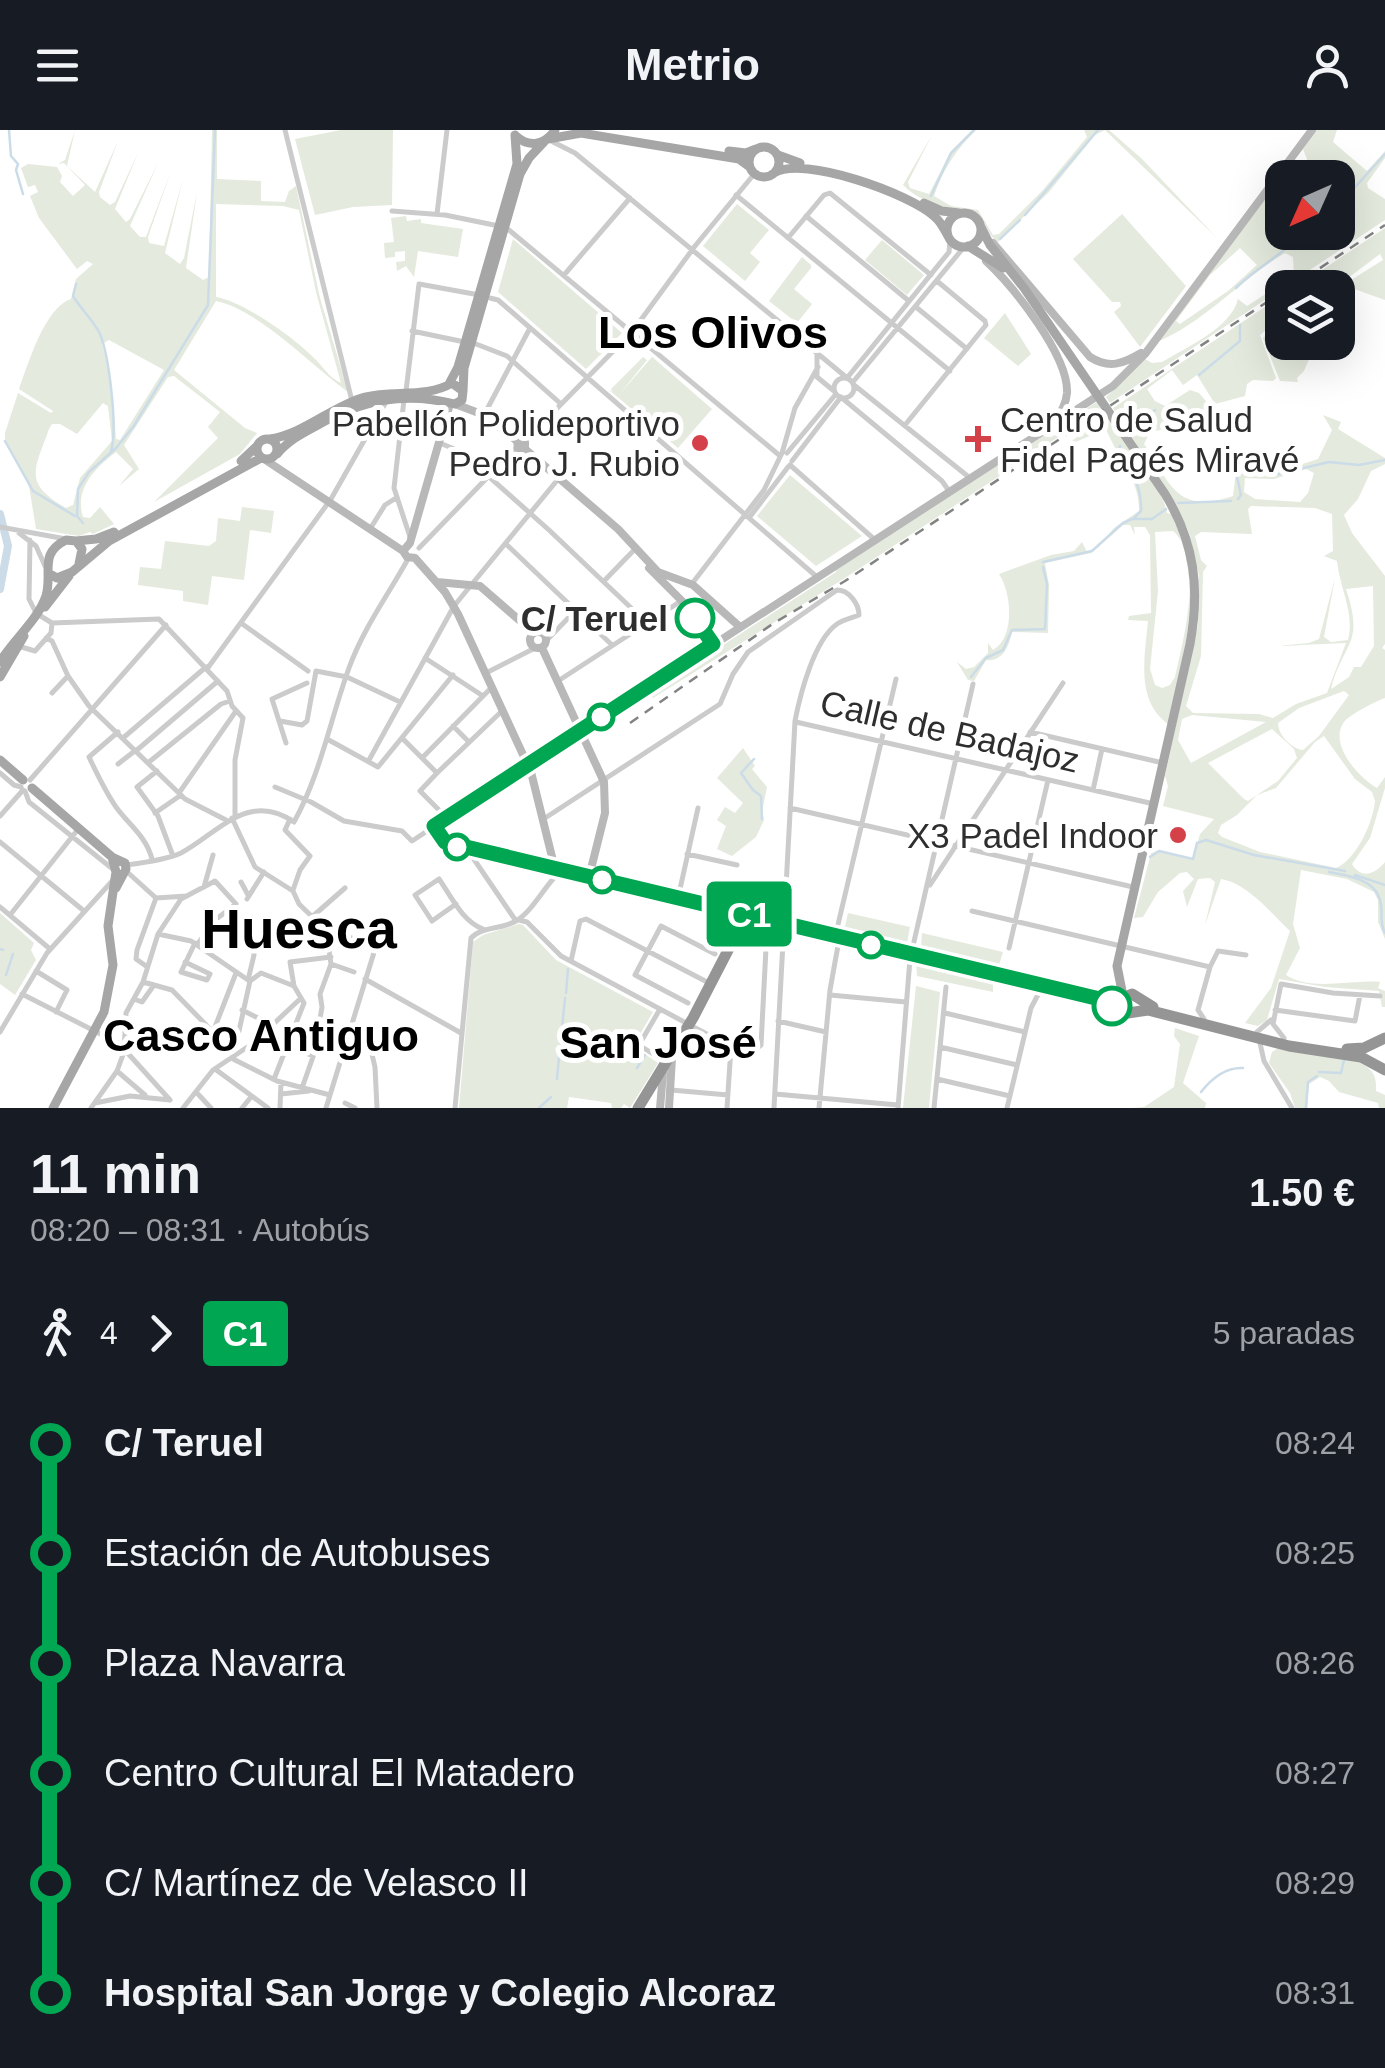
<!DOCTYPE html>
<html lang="es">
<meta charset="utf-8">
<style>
:root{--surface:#171b24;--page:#20242c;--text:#f1f3f6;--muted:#9ea1a6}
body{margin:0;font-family:Arial,sans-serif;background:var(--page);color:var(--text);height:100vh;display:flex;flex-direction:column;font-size:38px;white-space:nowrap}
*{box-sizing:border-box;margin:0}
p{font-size:32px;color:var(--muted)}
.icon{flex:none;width:55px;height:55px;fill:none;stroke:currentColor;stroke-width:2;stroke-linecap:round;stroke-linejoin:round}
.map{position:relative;height:978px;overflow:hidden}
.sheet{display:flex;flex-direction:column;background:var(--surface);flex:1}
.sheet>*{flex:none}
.badge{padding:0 20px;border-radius:8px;font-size:35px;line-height:65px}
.needle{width:65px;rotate:225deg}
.tools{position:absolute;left:1265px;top:30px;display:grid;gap:20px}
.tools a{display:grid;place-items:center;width:90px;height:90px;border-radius:20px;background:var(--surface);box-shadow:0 10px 40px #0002;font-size:50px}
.map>.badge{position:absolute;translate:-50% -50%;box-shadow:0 0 0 5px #fff}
.legs{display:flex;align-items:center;gap:15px;height:110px;padding:0 30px;font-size:32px}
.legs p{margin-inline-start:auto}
.head{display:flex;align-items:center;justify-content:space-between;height:170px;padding:0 30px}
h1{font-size:55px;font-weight:700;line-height:75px}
ul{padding:0 30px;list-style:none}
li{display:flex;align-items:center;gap:35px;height:110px;font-size:38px}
li i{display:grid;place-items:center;width:15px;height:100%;margin:0 12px;background:currentColor}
li i::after{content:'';width:25px;height:25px;margin:-12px;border:8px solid;border-radius:50%;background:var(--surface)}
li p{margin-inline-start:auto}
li:first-child i{background:linear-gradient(#0000 50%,currentColor 0)}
li:last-child i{background:linear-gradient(currentColor 50%,#0000 0)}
header{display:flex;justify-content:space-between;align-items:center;height:130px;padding:0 30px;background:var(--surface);font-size:45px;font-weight:700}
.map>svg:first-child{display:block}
</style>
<header><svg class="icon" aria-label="menu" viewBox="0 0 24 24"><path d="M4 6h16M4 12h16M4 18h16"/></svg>Metrio<svg class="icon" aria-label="person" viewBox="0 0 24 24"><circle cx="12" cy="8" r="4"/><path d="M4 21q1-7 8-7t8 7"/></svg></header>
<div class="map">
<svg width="1385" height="978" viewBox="0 0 1385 978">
<rect width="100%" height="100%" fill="#fff"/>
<path fill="#e4eadd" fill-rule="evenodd" d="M75,0l-8,36 28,26 23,-51 -19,51 1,5 10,8 5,-3 23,-49 -23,56 11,13 4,-3 28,-56 -28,63 10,11h6l25,-66 -23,66 1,6 15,3 19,-67 -18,74 15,11 4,-6 13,-66 -11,76 17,12 6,-3 3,-147h5v49l44,2v20l24,1 4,-11 7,-5 24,112 28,94c-36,-26 -89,-82 -132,-91l-42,69 71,58 12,5 -17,21 -86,48 64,-64 -10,-11 12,-15 -46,-36 -6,1 -44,68 15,24 -20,17 14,-17 -17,-17c-21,16 -42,37 -33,65l7,1 10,-11 14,17 -21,10 -3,-2 -11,4 -43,-7 -7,-43 -24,-45v-8l13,-40 33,20 2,-2 -34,-22c9,-25 26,-82 52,-90l5,-20 17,-15 -6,-3 -10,8 -38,-51 -9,-22 8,-4 -3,-7 -7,2 -7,-19 7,-4 29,3 5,9 -2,6 13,14 12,-11 -21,-22 -6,1 7,-4zM216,74l67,2 16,4 17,82 25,91c-13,-6 -18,-17 -29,-27 -20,-20 -70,-55 -96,-59zM109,210l55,30 -44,70 -4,-1 -5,-59 -9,-36zM103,273l5,3 4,35 -32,37 -7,27 -7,3c-43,-25 -32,-37 -17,-79l3,-5h8l17,10z
M341,0h52l-1,75 -39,2 -38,8 -20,-76z
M972,0h4c-19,18 -34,41 -42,66l17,10 27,4 15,25 6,-1 44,-44 44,-53 -3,-7h25l33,29 75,79 -112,-108 -10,5 -46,57 -51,50c-13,-8 -12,-26 -25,-31 -8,-4 -17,-1 -25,-3 -15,-3 -35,-12 -45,-23l29,-50 -24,47 2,6 19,6 21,-41z
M1317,0h20l-4,12 34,29 18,-20v7l-18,25 1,5 17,11v21l-275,183 -4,-6 39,-38 7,4 10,-1c25,-15 69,-34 76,-63l9,7 47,-30 -1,-19 -8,-4c-43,25 -79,68 -126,88l104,-142 8,-4 7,6 4,-5v12l-13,13 20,20 10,-8 39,-1v-54l-40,-1 10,-11 5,4 3,-4 -8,-4 -5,-13zM1240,118l17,17 -29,26 -48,33 -4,-3 34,-46z
M737,74l32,26 -19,23 10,9 -15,19 -42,-35z
M1122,84l64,72 -46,61 -26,-35 7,-6 -1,-4h-8l-39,-43z
M406,86l1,5 14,-2v4l42,6 -5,28 -40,-6 -4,26 -8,-11 -9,5 -1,-9 9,-1v-10l-10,1v5l-10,1 -1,-15 10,-1 -3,-24z
M1385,98v72l-42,-15 40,-25 -3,-6 -40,30 -2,5 -30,-2 5,-11z
M513,109l109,94 -36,36 -88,-77z
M882,110l42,35 -17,20 -42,-35z
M802,127l9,8v3l-17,21 18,15 -15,19 -28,-22z
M1274,171l7,16 -21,18 16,43 -3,3 -20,-1 -6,4 -2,12 -30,8 -18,-29 -14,10 -11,-15 -25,19 8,12 10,5 25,-16 9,3 12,14 6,1 -9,12 -58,12 -6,12c27,40 32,71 89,52l3,-25h45l1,-9 5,7 31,-10 14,-29 -9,-15 18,7 -3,7 47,29v6l-14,7 -13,28 -14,16 8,18 33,43v68l-3,4 3,2v48c-9,3 -36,17 -41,24 -16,22 15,56 33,66l8,-11v11l-15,50 -18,26c10,16 23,10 33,-2v77l-7,-17v-22l-4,-8 -27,-13 -46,-9 -8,54 7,24 -14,27c27,17 64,4 94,7l-2,6 7,3v16h-3l-3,-16 -54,-4 -46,-8 -12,41 -9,6 -13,-3 26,-35 19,-57c-19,-18 -43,-48 -69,-52l-16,46 10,-43 -5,-4 -12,1 -11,28 -4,-16 11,-12 -7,-7 -7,1 -22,19 -15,25 -9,1 18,-68 41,10 7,-26 14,-15 -51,-13 5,-20 -3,-10 33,-151 1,-49 -9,-41 -13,-29 -64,-98zM1306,339l8,4 -6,20 -8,9 -45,-3 -11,-7 1,-14 29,1zM1251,376l64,2 17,6 1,37 -9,5 13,5c3,28 18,53 11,79l-17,2 -7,-5 11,-59 -16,61 -10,4 -32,3 69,-3 -19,50 -31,11 -23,14 -14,-4 -66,-1 -7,-7 15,-50 2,-84 4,-6 -6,-6 -6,-24 6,-4 51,2 -4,-25zM1373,456l1,60 -13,21h-7l-5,10 -18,12c12,-48 34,-43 15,-100zM1344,561l5,4 -30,41 -16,14c-11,-1 -25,-15 -25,-27l21,-15zM1192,585l74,7 -75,41 -13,-23 4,-21zM1272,599l22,20 3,9 -19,23 -30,20 -4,-2 -36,-36zM1324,606l31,43 17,13 3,9c-2,22 -19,59 -39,67l-76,-16 -38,-15 -4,-4 3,-8 16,-10 20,-20 19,-7 39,-46z
M1005,183l26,41 -13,12 -34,-28z
M1282,190v22l34,1 -12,28 -7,7 1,4 -18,-1 -17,-43z
M634,211l78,68 -34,39 -70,-59 5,3 -2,-3 32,-32 4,3 -29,36 34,-39z
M1097,272l4,7 -256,169 -192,120 -4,-5 187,-121v-2l173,-115z
M1105,284c15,22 59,75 62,99l4,1c35,72 14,136 -3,210 -33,-24 -23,-68 -20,-103l-20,-1 1,-4 22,-3 -1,-78 -5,-8h-11l1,8 -5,-10h-7l-32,28 -46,10 4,22 -1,48 -36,-1c-3,14 -9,30 -26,28l-12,21 -6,-1 -11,-18 9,7 8,-2 14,-14v-10l5,7c22,-12 19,-57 6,-76l52,-19 23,-4 8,-9 5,10 13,-7 14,-17 25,-17c1,-31 -22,-54 -33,-82l-40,17zM1173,401c32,27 10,111 2,146l-5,8 -8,3 -7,-3 -5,-16 8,-78 -3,-59z
M790,345l72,61 -46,30 -59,-50z
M242,377l32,4 -3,22 -21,-3 -6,50 -32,-4 -4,29 -25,-4v-10l-45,-6 2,-18 21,2 4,-28 44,5 7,-5 2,-23 22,3z
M743,618l12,18 -3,3 15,18 -5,25 2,8 -8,17 -24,19 -15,-7 9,-23 -9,-6 8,-13 10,6 8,-10 -26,-25z
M0,783l34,30 -3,7 5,10 -21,35 -15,-11z
M848,783l62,14 -3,16 -63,-12z
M519,794l4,1 33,35 97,52 -20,34 25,17 -28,45 -6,-4 -3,4h-9l-1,-5 -42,-6 -2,11h-108l14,-166 10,-7z
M922,803l81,19 -4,13 -78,-17z
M919,829l74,18v15l-76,-16 -1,-14z
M916,856l24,6 -11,116h-26z
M1175,898l24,8 -16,47 23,20 -1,5h-73l12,-1 30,-20 6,-43 -6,-8z
M1278,918l79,13c15,8 20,13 19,30l9,4v13h-6l-1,-5 -39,-11 -10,-11 -9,-4 -11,7 -2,24h-12l-5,-15 -21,-30 3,-11z"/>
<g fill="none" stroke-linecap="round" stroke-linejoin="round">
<path stroke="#cbdce8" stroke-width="2.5" d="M9,0l2,26 7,8 -2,6 7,24
M931,66l20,-43 23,-23
M1338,76l47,-52
M1025,85l73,-85
M1000,109l20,-19
M76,154l-3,12c7,12 21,25 27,38 9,22 18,94 11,117
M1236,158c22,-22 48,-34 69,-56
M1199,245l41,-34v-16
M1137,293l18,-13
M5,311l28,50 42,25
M1120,316l-1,6c13,19 23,35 22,59l-7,7
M1238,369l3,-4 -4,-18 3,-4 34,2 55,-13 30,3 26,-5
M1178,373l53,-2
M83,393l-6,-7 1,-27 11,-17 27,-24 17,-21 75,-122 7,-175
M1043,432l49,-11 31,-28 9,-4h20l14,-10
M971,547l15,-19 17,-8 9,-20 33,-1 2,-45 -4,-17
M754,629l-13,14 12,17 8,6 1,23
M1150,727l9,-6 34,8 4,-16 9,-3 48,15 91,16
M1329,742c17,3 46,7 51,28 4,12 -2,20 5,33
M1355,745l30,10
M0,819l3,1
M6,845l7,-21
M566,863l2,-24
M560,919l5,-51
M637,938l8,-13
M1319,942l22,1 3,-13
M557,949l2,-22
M1201,962c11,-14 24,-25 42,-24
M539,978l12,-11
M1306,978l2,-26 9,-6"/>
<path stroke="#cbdce8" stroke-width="8" d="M0,384l8,32 -8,43"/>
<path stroke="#cbcbcb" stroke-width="5" d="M285,0l67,271
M553,12l22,11 271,224
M736,65l214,176
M392,81l53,4 49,10
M437,84l10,-84
M806,86l103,85
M509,100l270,225
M788,108l36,-43 6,-2 101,82
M564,145l66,-77
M490,168l8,2 319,277
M916,177l51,42
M412,201l48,10
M476,214l31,12 54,48
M817,224v23l17,14
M834 258a10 10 0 1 1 20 0a10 10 0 1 1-20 0Z
M847,248l102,-126 1,-12
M853,252l111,-135
M854,255l116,93
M406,261l13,-107 55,10
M842,268l100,83 7,10
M404,270l-10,88 17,52
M484,285l46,-87
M905,295l81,-100 -1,-4 -48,-40
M525,311l107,-109 63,-86 60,-73
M440,313l21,9 88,78 98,93
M787,323l49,-59
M792,331l49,-64
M790,335l84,74
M749,388l39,-51
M0,397l66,12
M370,399l15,-24 11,-7
M19,403l17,13 9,20
M30,410l-1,59 7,14
M506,414l106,101
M419,418l98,-101
M604,451l32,-33
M691,455l73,-95 18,-37 13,-45 23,-41
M39,485l13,8 107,-4 68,72 5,15 11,12 -8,42v56
M241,493l67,48
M46,508l6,3 16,35 21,30 96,93 41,21
M546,511l29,-30
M18,516l17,5 16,-18 1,-10
M425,528l58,38
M207,539l124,-170 55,-97
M316,541l31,6 53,25
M486,543l49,-25
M558,551l123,-80
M52,563l16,-17
M280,591l22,4 5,-4 9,-50
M796,592l358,82
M453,596l15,15
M118,602l-29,25c8,17 16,34 27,50 13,18 30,29 36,52
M1030,602l133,31
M123,608l83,-71
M402,608l35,35 66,-63
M327,609l51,28 75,-92
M286,613l-14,-44 35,-16
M137,620l81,-69
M422,628l70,-71
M369,630l85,-154 105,-128
M149,632l72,-58 9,-3
M118,634l18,-14
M157,641l-20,16 21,29 15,40
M0,643l14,12 7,2
M437,643l-17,18 26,26
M30,650l136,-155
M275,657l36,15 33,19 58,10 10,10 116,-76
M1093,660l9,-41
M25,661l4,11 85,68
M179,663l57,-82
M790,678l343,79
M155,683l26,-18
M0,686l23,-26
M232,688l23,49 38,24 6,13 27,26 5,34 -11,30 2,13 -8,47 -12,34
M290,689l-5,11 25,26 -10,14 -7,20
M542,690l178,-116 13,-30 15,-22 89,-62c12,0 22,14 22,25 -7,3 -16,5 -22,9 -23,16 -37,71 -42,97l-21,387
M434,696l15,18 106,25 -1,9c-12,13 -23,34 -38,43 -15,9 -34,5 -45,17l-16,170
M0,712l84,69
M467,719l49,72
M687,724l50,11
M126,735c16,-2 40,-5 55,-12 36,-19 67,-63 113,-31 27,-49 36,-102 55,-154 14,-39 39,-73 59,-109
M125,740l31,28
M241,752l7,13
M930,755l133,-202
M204,757l9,-32
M156,768l31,-2
M678,768l20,-90
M247,769l17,-27
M456,774l-24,17 -17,-26 24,-16c12,17 23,42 44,50
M0,777l50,42
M972,781l238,56 -12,43 6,9
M10,785l69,-87
M313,786l32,-28
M519,790l8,2 34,34 170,91 25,2 5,-4 5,-97 -3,-4 -26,-7
M158,804l33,7 57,39 6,-25 -2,-29 -14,1 -11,-16
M1009,818l39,-168
M571,831l9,-40 6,-2 123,64
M331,834l23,8
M146,836l-10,-7 1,-9 19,-52
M1210,837l8,-16 28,4
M36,841l31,19 -11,22
M181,842l26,8 3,-6 -25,-12
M181,842l14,-29
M365,849l96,54
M143,852l29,8 41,42 23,-59
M22,864l102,52
M830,865l76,7
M134,869l8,3 12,-17
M688,873l-53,-28 26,-49 54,28
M660,879l-21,36 25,16
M242,880l28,14
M1275,880l80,11 5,-26
M945,883l80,19
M778,891l48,11
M0,902l47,-79 67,-74
M1257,902l14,-12
M262,905l21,17
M1284,908l-11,-14 8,-40 52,9 47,3
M347,909l23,7 5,21 2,41
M237,910l13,-59 11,-8 33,13
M1260,913l4,18 28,47
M287,915l26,11
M940,917l77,18
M124,919l46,51
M231,928l46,23 53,14
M215,939l53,39
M117,941l28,24
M274,949l30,-76 -10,-17 -4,-24 41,-5
M937,949l73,17
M671,960l57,5
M197,963l14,15
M281,964l28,-3
M775,964l123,11
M95,973l35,-7 40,4
M345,973l10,5
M91,978l26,-37 7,-19 2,-39 17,-31 15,-48 23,-35 34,-18 21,23 -21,16 -18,25
M183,978l30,-38 39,-26 48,-45
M242,978l9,-11
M280,978l1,-26
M326,978l50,-162 -50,-16
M727,978l4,-61
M819,978l11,-118 9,-50 -3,-7 60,-254
M898,978l12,-149 63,-275
M934,978l12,-121
M1007,978l24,-100 11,-21"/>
<path stroke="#b8b8b8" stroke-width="8" d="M993,113l97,114c19,12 33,7 51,-4
M986,131c27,25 83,95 81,132 -1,12 -6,20 -13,28
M455,274l29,11 33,26 8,1v7
M517,311l1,7 7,1 93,80 40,43 35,13 47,42
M264,329l139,92 4,6 8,1
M403,421l7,-8 40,-139
M415,428l30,34 13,22 73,158 24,97 172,40
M649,438l38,38 26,38
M437,452l43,4 54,47
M530 510a8 8 0 1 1 16 0a8 8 0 1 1-16 0Z
M542,518l62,134 1,31 -16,64
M528,635l585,-379 32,-32 167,-224
M660,978l3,-35
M669,978l3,-50"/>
<path stroke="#a6a6a6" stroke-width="9" d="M516,6c13,12 29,9 39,-6
M548,9l33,-6 158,26 11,8
M749 32a15 15 0 1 1 30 0a15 15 0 1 1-30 0Z
M729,21l17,2 10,-4
M778,25l22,8
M774,43c29,-18 137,21 161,44 6,5 9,12 13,19
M924,73l18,8 17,2
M947 100a17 17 0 1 1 34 0a17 17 0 1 1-34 0Z
M981,97l9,18 34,43 141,206c30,49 35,95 25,150l-73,322 6,30
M968,116l35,22
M449,254l9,-17 59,-203 -2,-29
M463,261l1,-23 56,-194 9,-16 15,-16
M257 319a10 10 0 1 1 20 0a10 10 0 1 1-20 0Z
M270,309c34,-5 62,-33 95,-42 29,-7 62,1 87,-14l11,8 -1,9 -7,4c-51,-13 -93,-4 -139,22 -15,8 -28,15 -39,28
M241,331l16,-15
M76,411l20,-2 18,-7
M48,443l9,5 15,-6 37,-31 152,-83
M45,477l24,-31
M0,532c13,-22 38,-42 46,-66 7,-24 -8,-42 20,-56l10,1 6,8 -3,15
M0,547l24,-41
M0,630l23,20
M32,658l80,69 13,6 1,6 -10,19
M53,978l51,-96 9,-47 -5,-39 8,-54 -4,-15"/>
<path stroke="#959595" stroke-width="11" d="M727,779l377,90 13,5 11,9 20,-3 141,36 72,11 24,13
M1107,866l15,2 10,-4 21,13
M1347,919l17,-1 21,-10
M638,978l55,-90 46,-89 12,-14"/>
<path stroke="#838383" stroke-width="2.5" stroke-dasharray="10 8" stroke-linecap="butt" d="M1290,158l95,-63
M630,593l144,-100 71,-42 437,-289"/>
</g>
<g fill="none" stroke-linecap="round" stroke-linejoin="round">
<defs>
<path id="line-1" d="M695,488l18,26 -279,182 11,16 659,158 8,6"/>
</defs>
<use href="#line-1" stroke="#fff" stroke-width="22"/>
<use href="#line-1" stroke="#00a651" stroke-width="15"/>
</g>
<g fill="#d44149" stroke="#fff" stroke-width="4">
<path d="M973 294h10v10h10v10h-10v10h-10v-10h-10v-10h10z"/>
<circle cx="700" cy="313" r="10"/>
<circle cx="1178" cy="705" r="10"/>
</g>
<g fill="#fff" stroke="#00a651" stroke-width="5">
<circle cx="695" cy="488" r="18"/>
<circle cx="601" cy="587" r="12"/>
<circle cx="457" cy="717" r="12"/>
<circle cx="602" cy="750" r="12"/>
<circle cx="871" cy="815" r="12"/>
<circle cx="1112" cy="876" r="18"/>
</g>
<g text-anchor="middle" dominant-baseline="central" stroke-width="10" stroke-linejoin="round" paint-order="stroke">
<g font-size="35" fill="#2e2e2e" stroke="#fff" text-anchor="end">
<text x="1000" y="289" text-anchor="start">Centro de Salud<tspan x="1000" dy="40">Fidel Pagés Miravé</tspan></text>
<text x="680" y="293">Pabellón Polideportivo<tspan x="680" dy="40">Pedro J. Rubio</tspan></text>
<text x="1158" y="705">X3 Padel Indoor</text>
</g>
<g font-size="35" font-weight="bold" fill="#2e2e2e" stroke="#fff" text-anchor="end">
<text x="668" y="488">C/ Teruel</text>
</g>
<g font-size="35" fill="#2e2e2e" stroke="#fff">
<text transform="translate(950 601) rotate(13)">Calle de Badajoz</text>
</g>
<g font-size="45" font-weight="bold" fill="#000" stroke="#fff">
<text x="713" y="202">Los Olivos</text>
<text x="261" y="905">Casco Antiguo</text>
<text x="658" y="912">San José</text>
</g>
<g font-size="55" font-weight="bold" fill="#000" stroke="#fff">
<text x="299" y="799">Huesca</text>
</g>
</g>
</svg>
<div class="tools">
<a><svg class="needle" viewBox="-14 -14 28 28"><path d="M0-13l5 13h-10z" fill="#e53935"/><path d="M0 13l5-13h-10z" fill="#9ea1a6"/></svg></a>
<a><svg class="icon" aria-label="layers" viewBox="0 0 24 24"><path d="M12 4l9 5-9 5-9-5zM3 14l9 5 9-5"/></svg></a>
</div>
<b class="badge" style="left:749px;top:784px;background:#00a651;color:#fff">C1</b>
</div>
<section class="sheet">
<div class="head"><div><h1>11 min</h1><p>08:20 – 08:31 · Autobús</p></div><b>1.50 €</b></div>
<div class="legs"><svg class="icon" aria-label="walk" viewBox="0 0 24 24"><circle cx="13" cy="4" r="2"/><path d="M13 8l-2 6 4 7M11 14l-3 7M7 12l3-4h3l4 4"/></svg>4<svg class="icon" aria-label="forward" viewBox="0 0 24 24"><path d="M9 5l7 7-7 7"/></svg><b class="badge" style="background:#00a651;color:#fff">C1</b><p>5 paradas</p></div>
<ul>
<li><i style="color:#00a651"></i><b>C/ Teruel</b><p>08:24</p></li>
<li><i style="color:#00a651"></i><span>Estación de Autobuses</span><p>08:25</p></li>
<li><i style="color:#00a651"></i><span>Plaza Navarra</span><p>08:26</p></li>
<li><i style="color:#00a651"></i><span>Centro Cultural El Matadero</span><p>08:27</p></li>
<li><i style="color:#00a651"></i><span>C/ Martínez de Velasco II</span><p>08:29</p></li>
<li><i style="color:#00a651"></i><b>Hospital San Jorge y Colegio Alcoraz</b><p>08:31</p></li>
</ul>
</section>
